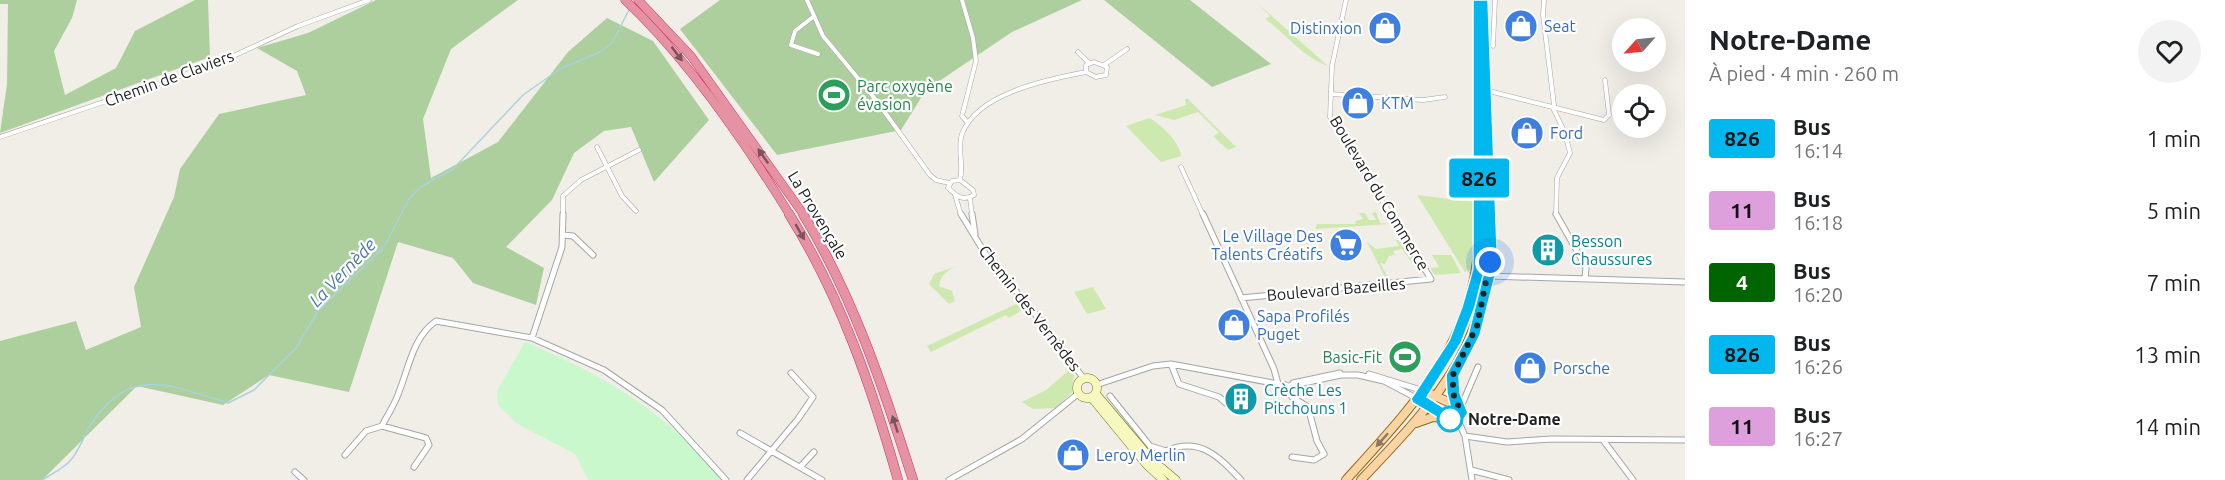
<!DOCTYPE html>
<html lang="fr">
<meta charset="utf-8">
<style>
:root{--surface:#fff;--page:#f2f2f2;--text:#202124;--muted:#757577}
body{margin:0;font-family:Ubuntu,sans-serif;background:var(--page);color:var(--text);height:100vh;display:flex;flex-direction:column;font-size:22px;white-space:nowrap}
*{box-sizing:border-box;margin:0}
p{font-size:20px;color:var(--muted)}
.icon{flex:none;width:33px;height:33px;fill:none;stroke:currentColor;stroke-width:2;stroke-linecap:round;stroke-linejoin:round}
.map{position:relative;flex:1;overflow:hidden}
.side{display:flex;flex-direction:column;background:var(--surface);width:540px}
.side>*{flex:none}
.badge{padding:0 12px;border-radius:4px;font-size:21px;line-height:39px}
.needle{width:39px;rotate:243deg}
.controls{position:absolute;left:1612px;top:18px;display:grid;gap:12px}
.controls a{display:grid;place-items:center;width:54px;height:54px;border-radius:50%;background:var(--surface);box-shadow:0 6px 24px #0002;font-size:30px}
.you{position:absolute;width:30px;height:30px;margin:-15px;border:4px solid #fff;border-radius:50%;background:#1a73e8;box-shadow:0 0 0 9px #1a73e833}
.map>.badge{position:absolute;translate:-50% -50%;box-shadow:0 0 0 3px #fff}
.round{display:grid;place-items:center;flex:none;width:63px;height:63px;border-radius:32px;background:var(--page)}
.overview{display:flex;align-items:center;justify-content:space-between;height:102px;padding:0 24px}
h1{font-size:28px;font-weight:600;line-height:45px}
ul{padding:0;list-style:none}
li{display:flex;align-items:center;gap:18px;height:72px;padding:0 24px}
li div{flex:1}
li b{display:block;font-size:22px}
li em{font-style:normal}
li .badge{min-width:66px;font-weight:700;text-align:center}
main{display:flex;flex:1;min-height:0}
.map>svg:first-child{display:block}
</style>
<main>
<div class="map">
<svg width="1685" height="480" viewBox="0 0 1685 480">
<rect width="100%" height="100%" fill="#f1eee8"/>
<path fill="#cde9b0" d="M1257,3l71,63c-24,-8 -42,-32 -63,-47l5,-3z
M1185,99h3l48,48 -8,3 -15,-14 6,-3 -21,-21 -24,8 -19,-5 31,-10z
M1149,118c12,6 31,24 32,38l-20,6 -35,-36z
M1471,175l5,2 2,50 -3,40 -10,5 -48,-77 58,7z
M1376,212l4,11 11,1 -76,5 2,-5h39l-1,-3 8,-2 -4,-6h6l4,7h7l-4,-7z
M1396,240h8l20,32h-5l-17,-23 -9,2 2,4 -6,1 -4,8 -5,-1 10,18h-3l-20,-39 9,7 23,-3z
M1432,255h19l10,18 -26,2 -5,-7 9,-1z
M957,266c-9,4 -17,9 -18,20l13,5 3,10 -6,3 -20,-20 5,-10z
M1093,287l13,22 -19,5 -13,-22z
M1020,302l5,6 -16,10 -3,-3 -75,37 -4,-6z
M1065,359l9,14 -2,19 -16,16 -23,1 -11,-7 24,-12 21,-18z"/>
<path fill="#adcf9e" d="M0,0h77l-5,18 -18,33 11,44 51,-27 19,-37 60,-31h13l2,57 -210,76 7,-49 1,-80h-8z
M376,0h142l-67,49 -28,70 8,59 67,-36 70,-90 39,-34 46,23 56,79 -55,62 -23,-55 -27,4 -30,22 -22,47 -46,47 38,21 -8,37 -63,-22 -20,-25 -55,-16 -49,150 -80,-17 -46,30 -86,-19 -95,94h-42v-139l76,-20 10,29 55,-23 -7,-40 40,-90 6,-28 39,-55 87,-19 -9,-24 -40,-23 51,-15z
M720,0h362l-70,32 -86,58 -25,40 -124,25 -97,-126z
M1104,0h86l81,64 -59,23z"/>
<path fill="#c8f8cb" d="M525,342c76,31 146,73 197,138h-134l-13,-26 -59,-31 -18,-18 -1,-14z"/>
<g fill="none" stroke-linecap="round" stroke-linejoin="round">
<path stroke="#aad2dd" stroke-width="1.5" d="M42,480c8,-5 20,-11 27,-18 9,-8 14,-25 21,-36 39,-63 81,-40 138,-23l26,-13 42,-42 22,-37 66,-64 25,-48 10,-11 34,-19 70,-74 37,-26 40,-17 12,-9 18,-35"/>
<defs>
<path id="street-far1" d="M807,0l16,36 53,64 54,75 6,5 13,3
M962,0l11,38 3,23 -14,55 6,7
M1346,0l-14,66 -2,51 61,98
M1544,0l-1,15 11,90
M813,17l-18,14 -4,14 27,9
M1493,46l2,-46
M1078,52l11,11
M1094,62l13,5 -1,8 -10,2 -10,-5v-7z
M1104,65l23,-16
M1485,90l119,30 5,-5 -4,-35
M1331,94l92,6 22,-3
M1553,108l12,25 5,20 -13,25 -1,37
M0,137l216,-73 82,-38 71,-26
M597,147l25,49 14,15
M1181,167l22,48
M960,180c4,-15 -3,-32 2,-46 15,-41 87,-55 124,-62
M960,180l13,10 1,5c-12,7 -17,1 -26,-7l4,-7z
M955,195l6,20
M970,198l2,17
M563,215v-19l18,-16 58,-30"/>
<path id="street" d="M961,214l25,41 59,71 39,53
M972,214l3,20
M1203,214l71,155 4,15
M1556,214l30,53 -1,12
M563,235l10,1 20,19
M1489,276l196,6
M1241,298l190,-19 -41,-65
M532,338l30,-91 1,-33
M1171,364l8,20 40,13 7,6
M1369,374l55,17
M1293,383l47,-10
M1096,385l57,-19 18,-2 118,22 52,-11h17l26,6 34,18
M1285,385l7,12 16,10 9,34 7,13 -10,6 -22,-3
M1110,396l40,50 16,5c34,-15 53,6 75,29
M1460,409l18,-42
M1457,418l8,18 7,44
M740,433l82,47
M1465,436l42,6 45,-3 133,1
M1603,440l30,40
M345,455l21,-24 16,-5
M801,466l13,-14
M414,467l15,-22 -3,-7 -44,-12c6,-12 13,-22 17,-34 10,-25 14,-55 37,-71l96,17 72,32 58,40 64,70
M1471,470l38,10
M295,472l9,8
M747,480l51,-61 15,-22 -22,-24
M949,480l73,-41 57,-46"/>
<path id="secondary" d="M1077 388a10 10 0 1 1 20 0a10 10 0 1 1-20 0Z
M1096,394l55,65 25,21
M1091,397l55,67 17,16"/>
<path id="primary-far1" d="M1477,0l3,215
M1483,0l7,215"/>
<path id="primary" d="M1424,391l33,15
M1418,399l28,18
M1416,423l17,-6 21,2 6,-3 -7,-39
M1346,480c77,-85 135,-144 134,-266
M1361,480c82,-86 133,-140 129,-266"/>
<path id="highway-far1" d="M625,0c61,57 121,144 165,215
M638,0l53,56 113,159"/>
<path id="highway" d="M789,214c51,81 83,174 109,266
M803,214c50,82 81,175 110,266"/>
</defs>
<use href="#street-far1" stroke="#a5a5a5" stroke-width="5"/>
<use href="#street" stroke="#a5a5a5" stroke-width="7"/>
<use href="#secondary" stroke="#6c7709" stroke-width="9"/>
<use href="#primary-far1" stroke="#996605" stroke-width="8"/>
<use href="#primary" stroke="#996605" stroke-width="10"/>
<use href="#highway-far1" stroke="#d62e6a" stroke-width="9"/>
<use href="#highway" stroke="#d62e6a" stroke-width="10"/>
<use href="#street-far1" stroke="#fff" stroke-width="4"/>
<use href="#street" stroke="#fff" stroke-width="5"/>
<use href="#secondary" stroke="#f6f8bf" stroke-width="8"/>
<use href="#primary-far1" stroke="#f9d4a5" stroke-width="7"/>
<use href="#primary" stroke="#f9d4a5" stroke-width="8"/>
<use href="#highway-far1" stroke="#e593a3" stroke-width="8"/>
<use href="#highway" stroke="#e593a3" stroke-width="9"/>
</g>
<defs><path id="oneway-solid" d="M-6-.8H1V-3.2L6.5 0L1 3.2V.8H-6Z" transform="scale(1.5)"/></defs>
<g fill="#79545c">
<use href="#oneway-solid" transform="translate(677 54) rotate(53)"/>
<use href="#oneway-solid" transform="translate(763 156) rotate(-125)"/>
<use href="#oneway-solid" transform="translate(800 232) rotate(60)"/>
<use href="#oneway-solid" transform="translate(895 424) rotate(-108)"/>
</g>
<use fill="#8d7a63" href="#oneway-solid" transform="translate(1382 440) rotate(132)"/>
<path fill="#00b7ee" stroke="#fff" stroke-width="1.5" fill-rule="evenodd" d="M1473,0h15l9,249 -2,27 -15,59 -21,41 1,17 8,20 -6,9 -12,3 -37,-22 -2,-4 38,-58 13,-34 11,-38zM1483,275v1l-15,59 -22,40 1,18 5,20 -25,-16 34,-54 14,-36z"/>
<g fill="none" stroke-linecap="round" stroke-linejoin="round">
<path stroke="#212121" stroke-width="6" stroke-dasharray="0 10.8" d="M1450,419l7,-1 4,-5 -8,-20v-18l24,-49 13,-64"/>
</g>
<defs>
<symbol id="shop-disc" viewBox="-11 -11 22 22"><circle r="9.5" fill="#3f7fe0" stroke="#fff"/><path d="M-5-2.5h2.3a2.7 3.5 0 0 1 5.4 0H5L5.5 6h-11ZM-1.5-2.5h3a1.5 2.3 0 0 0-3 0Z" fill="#fff"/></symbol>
<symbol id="stadium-disc" viewBox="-11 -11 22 22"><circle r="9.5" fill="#2e9e5b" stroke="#fff"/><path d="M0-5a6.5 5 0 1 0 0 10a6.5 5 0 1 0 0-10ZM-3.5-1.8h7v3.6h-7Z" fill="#fff"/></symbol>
<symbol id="supermarket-disc" viewBox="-11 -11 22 22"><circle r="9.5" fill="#3f7fe0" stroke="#fff"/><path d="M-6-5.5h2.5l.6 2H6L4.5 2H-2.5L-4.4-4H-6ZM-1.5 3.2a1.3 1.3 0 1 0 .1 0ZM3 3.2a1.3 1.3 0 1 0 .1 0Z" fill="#fff"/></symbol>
<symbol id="building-disc" viewBox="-11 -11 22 22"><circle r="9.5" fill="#0f9aa8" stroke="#fff"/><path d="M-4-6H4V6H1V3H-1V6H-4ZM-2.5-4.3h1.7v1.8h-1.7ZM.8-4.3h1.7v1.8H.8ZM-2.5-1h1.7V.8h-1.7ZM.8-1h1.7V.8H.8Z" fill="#fff"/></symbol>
</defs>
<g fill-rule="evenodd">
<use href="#shop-disc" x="1502" y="7" width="38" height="38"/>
<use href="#shop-disc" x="1366" y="9" width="38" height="38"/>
<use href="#stadium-disc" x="815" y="76" width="38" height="38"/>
<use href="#shop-disc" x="1339" y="84" width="38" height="38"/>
<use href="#shop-disc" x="1508" y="114" width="38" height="38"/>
<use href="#supermarket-disc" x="1327" y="226" width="38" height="38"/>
<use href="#building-disc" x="1529" y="231" width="38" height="38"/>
<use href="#shop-disc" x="1215" y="306" width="38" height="38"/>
<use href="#stadium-disc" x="1386" y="338" width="38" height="38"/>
<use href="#shop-disc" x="1511" y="349" width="38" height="38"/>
<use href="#building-disc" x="1222" y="380" width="38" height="38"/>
<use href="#shop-disc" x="1054" y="436" width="38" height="38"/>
</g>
<circle fill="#fff" stroke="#00b7ee" stroke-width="3" cx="1450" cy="419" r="12"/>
<g text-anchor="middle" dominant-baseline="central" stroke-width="4.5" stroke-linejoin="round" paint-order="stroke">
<g font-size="16" fill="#366cbe" stroke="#fff" text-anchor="start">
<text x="1544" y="26">Seat</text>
<text x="1362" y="28" text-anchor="end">Distinxion</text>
<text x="1381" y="103">KTM</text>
<text x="1550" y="133">Ford</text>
<text x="1323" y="236" text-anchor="end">Le Village Des<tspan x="1323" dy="18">Talents Créatifs</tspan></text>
<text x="1257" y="316">Sapa Profilés<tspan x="1257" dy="18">Puget</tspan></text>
<text x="1553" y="368">Porsche</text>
<text x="1096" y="455">Leroy Merlin</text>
</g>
<g font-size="16" fill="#212121" stroke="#fff">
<text transform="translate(169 78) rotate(-20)">Chemin de Claviers</text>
<text transform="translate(1380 193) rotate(59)">Boulevard du Commerce</text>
<text transform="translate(818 215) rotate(59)">La Provençale</text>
<text transform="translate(1336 289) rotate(-5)">Boulevard Bazeilles</text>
<text transform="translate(1030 308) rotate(52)">Chemin des Vernèdes</text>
</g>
<g font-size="16" fill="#27864d" stroke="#fff" text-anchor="start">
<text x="857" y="86">Parc oxygène<tspan x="857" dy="18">évasion</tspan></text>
<text x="1382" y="357" text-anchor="end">Basic-Fit</text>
</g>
<g font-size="16" fill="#0d838f" stroke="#fff" text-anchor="start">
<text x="1571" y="241">Besson<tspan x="1571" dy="18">Chaussures</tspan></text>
<text x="1264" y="390">Crèche Les<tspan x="1264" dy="18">Pitchouns 1</tspan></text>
</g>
<g font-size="16" font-weight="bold" fill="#212121" stroke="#fff" text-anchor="start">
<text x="1468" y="419">Notre-Dame</text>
</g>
<g font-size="18" font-style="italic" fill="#4c7aa7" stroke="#fff">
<text transform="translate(342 272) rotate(-46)">La Vernède</text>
</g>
</g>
</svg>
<div class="controls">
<a><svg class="needle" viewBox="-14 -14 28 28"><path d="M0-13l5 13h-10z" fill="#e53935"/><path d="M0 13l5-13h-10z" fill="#757577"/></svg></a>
<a><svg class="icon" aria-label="locate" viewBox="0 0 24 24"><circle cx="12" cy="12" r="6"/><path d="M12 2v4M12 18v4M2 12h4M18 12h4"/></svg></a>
</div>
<div class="you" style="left:1490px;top:262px"></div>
<b class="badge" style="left:1479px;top:178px;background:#00b7ee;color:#111">826</b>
</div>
<section class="side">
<div class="overview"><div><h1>Notre-Dame</h1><p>À pied · 4 min · 260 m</p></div><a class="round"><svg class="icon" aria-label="heart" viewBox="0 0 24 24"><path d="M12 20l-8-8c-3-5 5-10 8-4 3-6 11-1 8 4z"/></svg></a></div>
<ul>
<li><span class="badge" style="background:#00b7ee;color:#111">826</span><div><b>Bus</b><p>16:14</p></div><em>1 min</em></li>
<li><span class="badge" style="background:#dda0dd;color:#111">11</span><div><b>Bus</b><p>16:18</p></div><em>5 min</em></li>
<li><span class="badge" style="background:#006400;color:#fff">4</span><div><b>Bus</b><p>16:20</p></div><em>7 min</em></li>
<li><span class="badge" style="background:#00b7ee;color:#111">826</span><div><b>Bus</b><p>16:26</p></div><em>13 min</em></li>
<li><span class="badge" style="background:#dda0dd;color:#111">11</span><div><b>Bus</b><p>16:27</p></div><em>14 min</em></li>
</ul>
</section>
</main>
